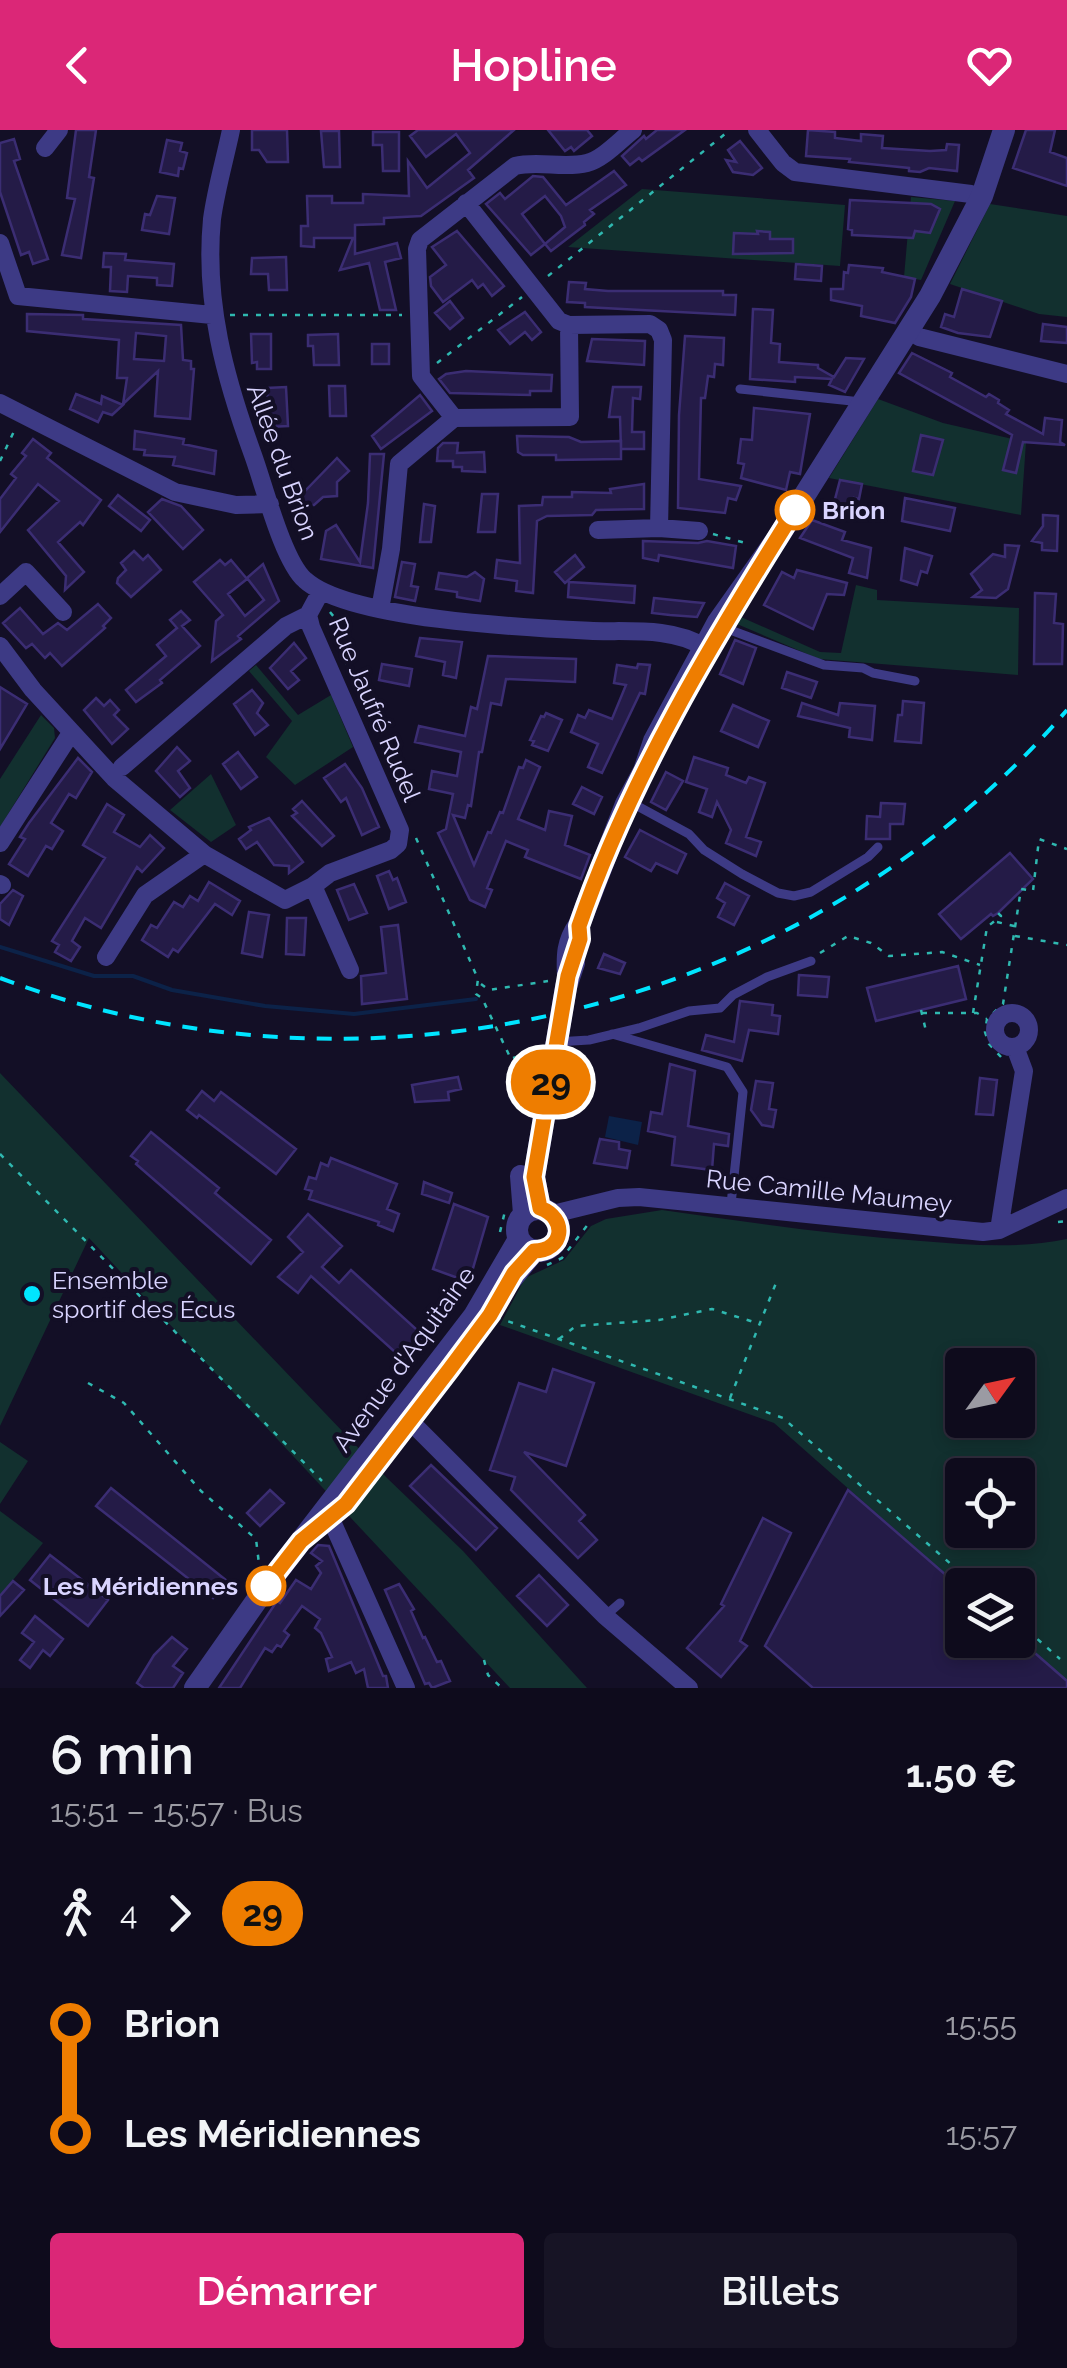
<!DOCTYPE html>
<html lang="fr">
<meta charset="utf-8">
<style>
:root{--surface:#0e0b1c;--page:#171425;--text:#f1f3f6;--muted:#9b9ba3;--line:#2e2b3b;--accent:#db2777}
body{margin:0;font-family:Raleway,sans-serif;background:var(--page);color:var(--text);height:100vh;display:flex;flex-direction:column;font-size:38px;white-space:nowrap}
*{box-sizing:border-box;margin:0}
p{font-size:32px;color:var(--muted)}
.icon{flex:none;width:55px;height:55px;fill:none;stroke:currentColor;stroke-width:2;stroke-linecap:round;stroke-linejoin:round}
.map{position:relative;height:1558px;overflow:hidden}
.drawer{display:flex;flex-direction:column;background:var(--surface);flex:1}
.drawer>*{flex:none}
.badge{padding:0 20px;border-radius:32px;font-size:35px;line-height:65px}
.needle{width:65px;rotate:57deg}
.controls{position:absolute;left:945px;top:1218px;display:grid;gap:20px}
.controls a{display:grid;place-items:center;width:90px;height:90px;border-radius:10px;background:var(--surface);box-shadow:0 5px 15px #0003,0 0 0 2px var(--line);font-size:50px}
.map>.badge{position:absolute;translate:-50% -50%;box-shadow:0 0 0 5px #fff}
.legs{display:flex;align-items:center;gap:15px;height:110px;padding:0 50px;font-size:32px}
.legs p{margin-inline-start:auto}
.overview{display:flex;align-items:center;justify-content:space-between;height:170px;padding:0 50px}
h1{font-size:55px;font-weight:600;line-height:75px}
.primary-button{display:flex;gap:20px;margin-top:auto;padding:20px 50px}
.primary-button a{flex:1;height:115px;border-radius:10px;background:var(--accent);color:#fff;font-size:40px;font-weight:600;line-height:115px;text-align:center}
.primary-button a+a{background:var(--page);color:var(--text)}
ul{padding:0 50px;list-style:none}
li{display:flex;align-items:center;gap:35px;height:110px;font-size:38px}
li i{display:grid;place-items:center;width:15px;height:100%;margin:0 12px;background:currentColor}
li i::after{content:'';width:25px;height:25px;margin:-12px;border:8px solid;border-radius:50%;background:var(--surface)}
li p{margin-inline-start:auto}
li:first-child i{background:linear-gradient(#0000 50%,currentColor 0)}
li:last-child i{background:linear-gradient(currentColor 50%,#0000 0)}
header{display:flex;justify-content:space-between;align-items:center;height:130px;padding:0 50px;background:var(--accent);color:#fff;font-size:45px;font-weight:600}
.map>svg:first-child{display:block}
</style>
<header><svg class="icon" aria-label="back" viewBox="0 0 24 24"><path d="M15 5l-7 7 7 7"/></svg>Hopline<svg class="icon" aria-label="heart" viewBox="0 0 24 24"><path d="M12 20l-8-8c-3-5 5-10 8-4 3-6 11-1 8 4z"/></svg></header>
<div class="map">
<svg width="1067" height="1558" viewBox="0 0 1067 1558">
<rect width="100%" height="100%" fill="#130f26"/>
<path fill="#12302f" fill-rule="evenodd" d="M642,59l203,16 -5,61 -272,-19z
M911,67l44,4 -34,79 -17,-3z
M990,74l77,12v101l-28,-3 -89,-30z
M878,269l65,24 83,19 -5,73 -192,-37z
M856,455l21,5v10l142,8 -1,67 -199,-16 -82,-35 4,-7 79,35 21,1z
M256,535l42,50 33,-20 22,52 -58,38 -29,-28 26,-36 -43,-50z
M41,585l13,13 1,10 -55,89v-48z
M211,644l25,51 -25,17 -41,-32z
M0,943l387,405 76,73 124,137h-77l-421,-450 -89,188z
M662,1080c86,12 172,25 259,31 48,4 99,8 146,-2v442l-49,-44v-52h-56v4l-188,-166 -274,-98 25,-47 39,-18 27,-34 15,-7zM962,1235h56v55h-56zM962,1345h56v55h-56z
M0,1312l28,19 -28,43z
M0,1381l43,32 -43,53z"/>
<path fill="#0c2248" d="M609,986l33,6 -4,23 -33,-8z"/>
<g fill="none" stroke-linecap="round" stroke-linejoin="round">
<path stroke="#0c2248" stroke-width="4" d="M0,817l94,29h39l39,14 93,16 89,8 122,-15"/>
</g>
<path fill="#241b47" stroke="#3b2d73" stroke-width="2.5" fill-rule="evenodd" d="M76,0h20l-7,47 5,1 -13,80 -19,-3 13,-56 -8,-1z
M252,0h35l1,32h-21l-8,-12h-7z
M418,0h96l-46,40 6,8 -53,38 -37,2v6l-29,1v29l42,-11 4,15 -16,4 11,48h-16l-11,-47 -29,7 13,-32h-39v9l-13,-1v-20h7l-1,-30h25v7h31v-9l46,2 -1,-35 19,27 43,-35 -14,-19 -30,23 -16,-21z
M548,0h39l5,6 -18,15 -3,-4 -6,4z
M657,0h28l-43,31 -3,-3 -9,7 -8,-9 22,-20 2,3z
M808,0l27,2v6l26,3v-7l22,2 -1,12 48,3 16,-1 1,-6 12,1 -2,26 -28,-3 -9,4 -11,-1v-3l-60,-6 1,-3 -44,-3z
M1026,0h29l-5,22 17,6v28l-54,-18z
M321,1h18l1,36h-16z
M373,2h26v39h-16l-1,-26h-9z
M14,9l6,20 -6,2 34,98 -15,5 -4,-12 -8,3 -21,-63v-49z
M167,10l15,3 -2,8 7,2 -4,16 -4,-1 -1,8 -18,-4z
M740,11l22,27 -9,7 -20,-3 -7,-12 10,2 -8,-12z
M614,41l12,14 -36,25 4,4 -10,8 1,3 -34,26 -6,-7 -14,11 -45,-51 14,-11 5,6 28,-23 10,1 23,28zM545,66l16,20 4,11 -20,17 -23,-30z
M157,66l18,2 -6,36 -27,-4 3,-16 5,1z
M850,70l81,4 9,5 -10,24 -15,-2 -2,7 -61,-3v-5l-4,-1z
M457,101l47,55 -12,10 -9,-12 -5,4 -6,-8 -29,22 -12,-16 -1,-9 16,-12 -14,-18z
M757,101l13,1v7h23v14l-60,1 1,-21 24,1z
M104,123l22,1 -1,6 49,4 -2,22 -15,-1v-7l-29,-2 -1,16 -17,-1 1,-24h-8z
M286,127l1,33h-18l-1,-16h-17l1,-16z
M796,134l26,2 -1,15 -26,-2z
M849,135l34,3 -1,4 33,7 -4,18 -16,26 -34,-7 1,-10 -31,-6v-11h12l1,-17 4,1z
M569,152l17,1 -1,6 23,2h115v4h13l-1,20 -150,-8v-4l-18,-1z
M962,159l40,12 -12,36 -32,-4 -17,-6 4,-13 9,3z
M450,171l13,17 -13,11 -15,-16z
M753,179l20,1 -2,33 9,1 -1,18 39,3v3l16,9 12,-19 18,1 -19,33 -16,-7 3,-6 -37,-2v5l-45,-3z
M525,182l16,20 -9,8 -7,-8 -15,12 -12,-14z
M27,184l56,1v4l98,6 2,35 8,1v8h3l-4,50 -35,-3 3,-45 -35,33 4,-26h-10l2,-38 -92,-9zM136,203l30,3 -2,25 -30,-2z
M1043,194l24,3v16l-26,-2z
M251,204h20v35h-14v-7l-5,1z
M338,204l1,31h-25l-1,-19h-5v-11z
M685,206l39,2 -1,27 -8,-1 -1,13 -6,-1 -3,22h-4l-2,81 42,7 -5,14 -8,-2 -3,15 -47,-5 1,-93z
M592,209l53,2 -1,24 -57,-4z
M372,214h17v20h-17z
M912,223l40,20 -2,4 36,20 3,-3 10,6 -1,3 11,7 -3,4 37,20 2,-16 17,2 -2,22 5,3 -42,-3 -7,31 -13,-3 9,-35 -113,-62z
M466,241l86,4 -1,16h-21v4l-80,-2 -11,-14 7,-5z
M329,256h16l1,30h-16z
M286,257l2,39 -19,1 -2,-39z
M613,257h28l-1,12 -7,-1 -1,34h12v17h-23l-1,-32h-11z
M76,264l25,10 1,-8 21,9 -11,10 -9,-3 -5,10 -28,-13z
M420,265l12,16 -51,38 -9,-13z
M754,278l56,6 -10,60 -10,-2 -4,18 -45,-12 3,-14 -6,-1 3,-24 11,1z
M135,301l49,8 -1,5 33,7 -2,23 -41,-9 2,-8 -31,-2 1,-5 -11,-1z
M921,305l22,5 -10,35 -20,-4z
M517,306l52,1 12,5 40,-1v18l-65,1v-5h-33l-5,-3z
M33,309l18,14 -4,5 54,42 -18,25 -3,-3 -22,20 26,30 -19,18 1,-14 -38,-46 31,-29 -21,-17 -38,48v-33l16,-21 -5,-4 15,-18 -4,-3z
M443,313h15l-1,10 27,-1 1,20 -23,-1v-4h-9v-6h-16l1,-13z
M370,324h14l-11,114 -52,-9 5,-28 10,-6 24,37 8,-59z
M337,328l12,13 -12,11v14l-14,1 -9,8h-13v-14h4z
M840,350l22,4 -3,15 -5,-1 -1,11 -19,-6z
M644,354v25l-48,1 -4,5 -45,1 -10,5 -4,72 -17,-2 1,-10 -22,-3 2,-18 23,3 -1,-57 23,-1 1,-8h29v-5l39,1 -1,-4z
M482,364h16l-3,38h-17z
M118,365l32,25 -9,11 -32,-25z
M905,368l50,10 -5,23 -48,-10z
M162,369l19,7 22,24 -20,19 -35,-37z
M424,374l11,2 -4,36h-11z
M1043,385l15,1 -1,35 -15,-1v-7l-10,-2 11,-15z
M812,390l33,12 -3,8 29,8 -4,30 -18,-5 4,-15 -53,-20z
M643,411l55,2 9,-2 29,5 -3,22 -74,-13 -1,6 -15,-3z
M1005,415l14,1 -11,43 -12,9 -23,-1 9,-7 -11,-16 22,-20 12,3z
M905,418l27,8 -5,17 -6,-2 -4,14 -16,-5z
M134,421l9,9 5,-5 13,15 -30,27 -14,-14 1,-5 8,-8 -5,-7z
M575,425l9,12 -19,16 -10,-11z
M220,430l5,5 6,-5 16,19 -19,15 17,22 19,-16 -17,-22 16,-14 16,37 -41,35 3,3 -29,22 4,-40 7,-6 -29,-33z
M402,432l13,2 -4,22 7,1 -3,14 -20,-4z
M797,440l50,13 -3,12 -17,-1 -14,35 -49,-24 18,-33 12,6z
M475,442l9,7 -4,22 -23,-4v-5l-21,-3 3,-16 28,4z
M569,452l66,4 -1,17 -66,-6z
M1035,463l21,1 -2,29 9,1 -1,40h-28z
M654,468l38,4 12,1 -7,14 -27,-2 -18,-2z
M98,474l13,14 -8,8 2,2 -43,38 -12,-13 -5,5 -13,-14 -6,4 -23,-25 17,-15 23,26 15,-11 9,7z
M181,481l9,9 -8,6 18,20 -40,34 2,3 -26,19 -10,-12 40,-34 -9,-11 20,-17 -7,-8z
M420,508l42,4 -6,36 -13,-3 2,-13 -29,-6z
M735,510l21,8 -13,36 -23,-10z
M294,513l12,15 -15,13 8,9 -11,9 -18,-21z
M488,526l88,3 -1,23 -69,-3 -5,26 -10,-2 -9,49h-3l-8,54 -3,-1 -3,13 -12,-3 21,50 14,-33 3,1 9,-21 3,1 16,-46 4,1 3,-8 14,7 -22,52 27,11 4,-19 23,5 -7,29 25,10 -9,24 -56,-22 3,-7 -22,-9 -19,47 5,2 -7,17 -15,-7 -32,-67 8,-4 7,-35 -24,-5 3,-18 25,5 4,-24 -46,-10 4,-16 46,10 6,-29 6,2z
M382,534l30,5 -3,17 -30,-6z
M638,534l12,1 -5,29 -5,-1 -38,80 -14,-6 10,-23 -27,-12 7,-17 7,3 4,-8 23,9 14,-34 -12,-2 3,-18 20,3z
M787,542l30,10 -6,16 -29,-10z
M0,557l27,17 -27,45z
M252,560l11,13 -6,10 11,12 -13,10 -21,-31z
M96,568l8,8 6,-6 9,10 -5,5 14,14 -16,15 -28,-34z
M903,571l21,2 -3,40 -26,-2 3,-26h4z
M802,573l36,12 2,-12 35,3 -3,34 -23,-3 1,-9 -52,-12z
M733,575l36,16 -11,26 -37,-16z
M546,583l16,7 -14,31 -16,-6 2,-4 -4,-1 11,-24 3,1z
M177,617l13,14 -12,10 12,17 -10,9 -24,-26z
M238,622l19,25 -16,12 -18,-25z
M694,627l34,11 -2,7 20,8 3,-6 16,6 -19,54 15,5 -5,14 -30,-13 5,-13 -14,-28 -5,15 -13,-5 8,-23 -21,-7z
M78,628l14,14 -16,26 -7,-4 -18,29 12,8 -11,18 -6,-3 -18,30 -19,-12 16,-25 -5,-2 9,-14z
M345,634l17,24 17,39 -17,8 -16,-37 -5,4 -17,-24z
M666,642l17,9 -17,29 -15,-8z
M582,657l20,10 -8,17 -21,-10z
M302,671l32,35 -12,10 -30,-30 5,-3 -4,-4z
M881,673l24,1 -2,20h-13v15h-24l1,-23 13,1z
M107,674l17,11 -10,17 26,15 10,-12 14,13 -22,24 -5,-5 -36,61 -16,-10 -13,23 8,6 -9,14 -16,-9 4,-7 -7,-4 53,-83 -22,-13z
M269,688l34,44 -14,11v-7l-15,-1 -17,-23 -11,7 -7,-10 12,-9 -2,-3z
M640,700l46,24 -9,19 -21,-10 -5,8 -26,-14z
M1010,723l23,26 -35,34 -5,3 -2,-2 -30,25 -22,-25z
M389,741l4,9 4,-2 9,24 -17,7 -12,-33z
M209,752l31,19 -8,14 -17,-11 -37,48 -5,-3 -5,8 -26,-17 9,-15 6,3 17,-26 9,5 7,-11 8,5z
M725,753l24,13 -15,29 -16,-8 7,-14 -8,-5z
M354,754l13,29 -18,7 -12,-30z
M13,760l10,6 -14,29 -9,-6v-15z
M249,782l20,3 -7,42 -20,-4z
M287,788h19l-2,37 -18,-1z
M398,795l9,74 -45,5 -1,-28 25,-3 -5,-46z
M604,824l21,9 -5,11 -22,-6z
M958,836l8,33 -90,22 -9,-33z
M799,845l30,2 -2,20 -29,-2z
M740,871l33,4 -1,10 8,1 -2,18 -29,-4 -7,31 -40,-11 4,-15 28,7z
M670,934l25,7 -7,55 41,8 -1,12 -14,-2 -2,26 -40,-5 3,-28 -27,-6 3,-19 11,2z
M458,947l3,12 -13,3 1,8 -34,2 -3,-17z
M980,948l17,2 -4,35 -17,-1z
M756,951l17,2 -4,26 7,1 -3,17 -11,-2 -11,-15z
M202,961l12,10 7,-9 75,57 -20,25 -77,-59 -2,3 -10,-8z
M151,1002l68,56 -4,5 56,47 -20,24 -115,-100 2,-3 -7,-5z
M600,1009l19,3v7l11,2 -3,17 -33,-5z
M331,1028l66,26 -10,25 12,5 -6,17 -15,-6 1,-3 -70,-23 3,-8 -7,-2 4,-12 7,2 5,-16 7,3z
M424,1052l28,11 -3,10 -27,-9z
M454,1074l34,13 -19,65 -36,-13z
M308,1084l34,32 -20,21 17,16 12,-13 76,69 -21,23 -95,-86 -13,17 -20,-16 25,-25 -15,-15z
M553,1239l41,14 -28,83 -42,-14 61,63 -6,6 18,19 -19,18 -67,-68 4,-13 -25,-7 29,-87 27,9z
M431,1335l66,63 -21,22 -66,-64z
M111,1358l116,93 -14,17 -117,-92z
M270,1360l14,13 -24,23 -13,-13z
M848,1360l114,99v51h58l47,41v7h-254l-48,-42z
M763,1388l28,15 -51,108 7,5 -26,31 -34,-29 37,-42 -3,-2z
M318,1415l11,1 54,130h3l2,12h-20l-4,-19 -8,4 -5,-11 -22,9 -3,-12 6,-2 -11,-24 -6,-5 5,-9 -18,-13 -18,25 5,4 -8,12 -4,-2 -5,7 -7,-4 -25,40h-21l58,-87 3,2 16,-23 15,9 10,-16 -5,-7 6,-5 -11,-8z
M50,1425l58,45 -20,26 -58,-46z
M539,1445l29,30 -21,21 -30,-30z
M13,1451l11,9 -24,26v-20z
M399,1454l15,25 -3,2 12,27 2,-1 12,25 4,-1 9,20 -18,7 -3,-5 -4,1 -40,-94z
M35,1486l28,23 -13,17 -7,-6 -13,18 -10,-8 14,-18 -12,-9z
M172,1507l15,12 -14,17 10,7 -10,15h-29l-7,-5 17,-28z"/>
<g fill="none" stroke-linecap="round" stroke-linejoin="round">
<path stroke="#2fb8b0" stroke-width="2.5" stroke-dasharray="5 8" stroke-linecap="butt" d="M548,146l182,-146
M230,185h172
M437,233l85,-66
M0,331l16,-34
M713,404l36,10
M330,482l4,5 -3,11 60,137
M416,708l62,141 -2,15 6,4 46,97
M997,792l17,4
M1015,806l52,9
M820,823l28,-17 23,7 18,13 53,-4 38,13
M481,854l8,6 59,-9
M921,880l5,21
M922,883h55l9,5
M973,883l14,-86 14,-11 -3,-3
M1001,927l-12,-13 -4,-12 2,-13 16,-15 18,-115 12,2 6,-52 28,10
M513,928l12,-3 10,2
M0,1024l322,327
M1058,1092l9,-1
M500,1102l5,-21
M547,1135l15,-7 27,-35
M496,1187l287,101 192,167
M559,1209l17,-13 83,-6 53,-11 48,15
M88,1253l36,20 77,88 55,48 3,25
M730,1268l46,-115
M1018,1492l42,37
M484,1530l4,15 14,13"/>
<path stroke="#3d3a85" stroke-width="9" d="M740,259l121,13
M725,498l99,37 39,3 10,5 42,8
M630,672l59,32 15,16 38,24 36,19 16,3 17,-4 57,-35 10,-10
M612,904l115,33 16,25 -12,112
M556,912l33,-2 50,-12 50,-17 31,-3 13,-13 34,-18 44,-16
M605,1486l15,-13"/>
<path stroke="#3d3a85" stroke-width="18" d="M231,0c-6,29 -15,59 -19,89 -8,83 13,159 41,236 11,30 30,106 52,125 44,40 226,48 288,51 36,1 79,-4 111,16
M757,0l26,33 12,9 176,22
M45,18l14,-18
M466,73l93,118 10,4
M0,113l18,53 194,19
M569,195l81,-1 9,6 4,10 -4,188 -61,2
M909,200l10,7 148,37
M0,273l175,89 61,13 34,-1
M454,288l-33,-42 -4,-127 3,-9 95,-74c23,-6 49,3 72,-3 16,-4 33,-23 46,-33
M659,398l40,3
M0,466l26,-24 37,40
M380,479l11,-60 8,-85 55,-46 116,-1 -1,-92
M0,516l33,44 81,88 90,76
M122,637l164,-141 22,-11
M0,713l71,-110
M0,754l2,1
M313,756l37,84
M106,827l39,-62 59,-41 81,46 28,-14 17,-13 61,-23 7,-6 2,-14 -89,-203 -3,-12 13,-24
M995 900a17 17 0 1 1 34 0a17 17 0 1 1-34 0Z
M553,1084l65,-16 21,-1 344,35 16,-2 68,-32
M999,1100l25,-159 -9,-24
M409,1290l196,196 84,72
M330,1387l76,171"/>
<path stroke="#3d3a85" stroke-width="22" d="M644,641l10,-30 64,-119 59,-83 153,-243 52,-100 22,-66
M568,846c-1,-20 -1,-34 11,-51l47,-121 25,-46
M521,1046l3,38
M540,1078l-6,-31 32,-190 8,-24
M517 1100a21 21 0 1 1 42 0a21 21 0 1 1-42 0Z
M509,1152l25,-31
M195,1558l76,-108 203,-264 45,-77"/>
<path stroke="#00e5ff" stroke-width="4" stroke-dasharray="15 12" stroke-linecap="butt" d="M0,848c370,140 808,33 1067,-268"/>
</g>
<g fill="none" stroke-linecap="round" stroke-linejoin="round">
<defs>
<path id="line-1" d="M266,1456l35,-45 45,-37 103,-134 41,-55 24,-42 20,-22c30,0 34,-33 6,-43l-6,-31 34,-201 12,-37 -1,-13c51,-148 133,-284 216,-416"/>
</defs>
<use href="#line-1" stroke="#fff" stroke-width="22"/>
<use href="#line-1" stroke="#ee7d00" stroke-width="15"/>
</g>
<g fill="#fff" stroke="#ee7d00" stroke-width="5">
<circle cx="795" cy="380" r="18"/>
<circle cx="266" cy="1456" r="18"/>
</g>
<circle fill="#00e5ff" stroke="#130f26" stroke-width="4" cx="32" cy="1164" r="10"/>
<g text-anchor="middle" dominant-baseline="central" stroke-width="8" stroke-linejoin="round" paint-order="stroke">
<g font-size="25" fill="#d9d4ff" stroke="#130f26">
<text transform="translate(283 332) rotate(70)">Allée du Brion</text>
<text transform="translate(375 579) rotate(67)">Rue Jaufré Rudel</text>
<text transform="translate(829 1061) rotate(6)">Rue Camille Maumey</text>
<text transform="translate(404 1229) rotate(-54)">Avenue d'Aquitaine</text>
</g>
<g font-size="25" font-weight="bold" fill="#d9d4ff" stroke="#130f26" text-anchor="start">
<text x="822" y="380">Brion</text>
<text x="238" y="1456" text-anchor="end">Les Méridiennes</text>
</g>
<g font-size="25" fill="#d9d4ff" stroke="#130f26" text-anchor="start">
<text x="52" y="1150">Ensemble<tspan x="52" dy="29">sportif des Écus</tspan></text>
</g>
</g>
</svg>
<div class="controls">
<a><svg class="needle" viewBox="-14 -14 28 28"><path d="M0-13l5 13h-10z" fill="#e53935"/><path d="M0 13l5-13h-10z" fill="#9b9ba3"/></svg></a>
<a><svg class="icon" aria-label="locate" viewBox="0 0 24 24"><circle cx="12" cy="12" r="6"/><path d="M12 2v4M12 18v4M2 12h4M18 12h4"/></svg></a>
<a><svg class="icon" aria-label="layers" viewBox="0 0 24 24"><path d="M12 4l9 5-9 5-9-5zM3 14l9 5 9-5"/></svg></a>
</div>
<b class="badge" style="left:551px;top:952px;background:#ee7d00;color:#111">29</b>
</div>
<section class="drawer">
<div class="overview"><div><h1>6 min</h1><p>15:51 – 15:57 · Bus</p></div><b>1.50 €</b></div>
<div class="legs"><svg class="icon" aria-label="walk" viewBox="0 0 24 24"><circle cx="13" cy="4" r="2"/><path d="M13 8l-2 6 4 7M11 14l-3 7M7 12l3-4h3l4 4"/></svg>4<svg class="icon" aria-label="forward" viewBox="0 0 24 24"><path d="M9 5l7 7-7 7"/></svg><b class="badge" style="background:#ee7d00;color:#111">29</b></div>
<ul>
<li><i style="color:#ee7d00"></i><b>Brion</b><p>15:55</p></li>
<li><i style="color:#ee7d00"></i><b>Les Méridiennes</b><p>15:57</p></li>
</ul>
<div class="primary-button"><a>Démarrer</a><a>Billets</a></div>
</section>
